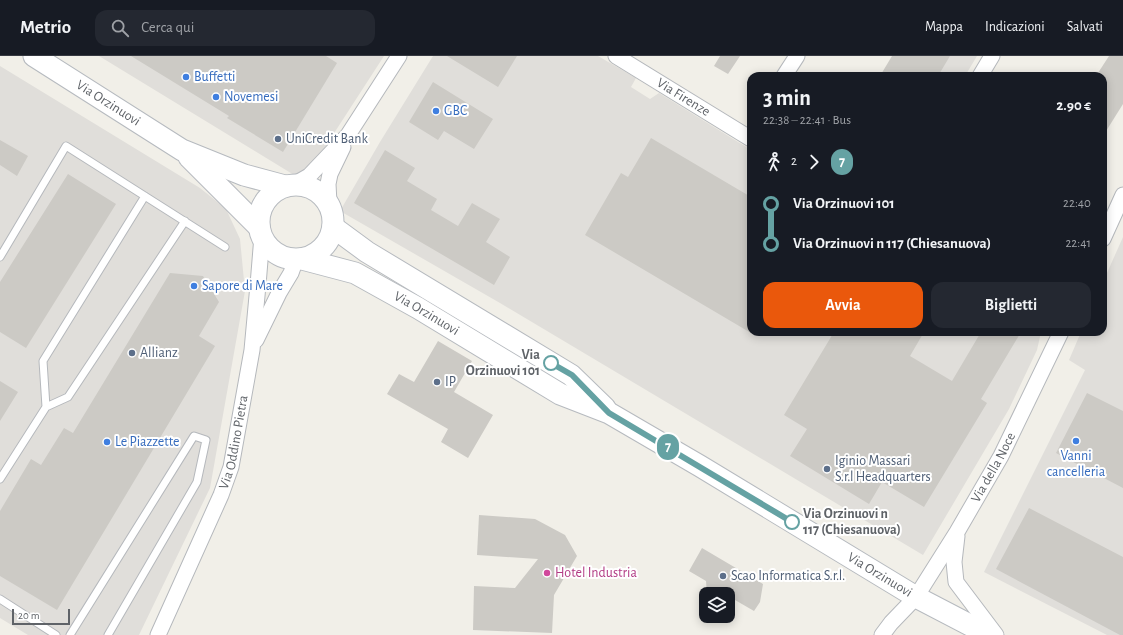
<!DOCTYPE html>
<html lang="it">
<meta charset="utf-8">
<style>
:root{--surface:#171b24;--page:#242831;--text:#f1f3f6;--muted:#9ea1a6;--line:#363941;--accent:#ea580c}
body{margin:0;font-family:"Alegreya Sans",sans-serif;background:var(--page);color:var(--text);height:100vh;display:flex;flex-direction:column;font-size:15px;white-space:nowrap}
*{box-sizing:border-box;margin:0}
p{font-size:13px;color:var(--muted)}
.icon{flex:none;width:22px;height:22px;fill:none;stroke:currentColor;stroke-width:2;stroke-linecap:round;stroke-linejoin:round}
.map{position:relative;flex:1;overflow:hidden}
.side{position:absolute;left:747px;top:16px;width:360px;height:264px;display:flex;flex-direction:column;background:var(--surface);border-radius:12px;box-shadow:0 2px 10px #0003}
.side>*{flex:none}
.badge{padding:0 8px;border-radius:13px;font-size:14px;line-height:26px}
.fabs{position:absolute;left:699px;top:531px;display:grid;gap:8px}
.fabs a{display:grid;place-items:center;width:36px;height:36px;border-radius:8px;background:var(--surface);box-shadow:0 2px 10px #0003;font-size:20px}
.scale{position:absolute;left:12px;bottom:10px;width:58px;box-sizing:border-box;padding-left:4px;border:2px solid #5f6368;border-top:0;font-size:11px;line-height:14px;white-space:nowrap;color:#5f6368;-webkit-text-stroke:3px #fff;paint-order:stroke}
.map>.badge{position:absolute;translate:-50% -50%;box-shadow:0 0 0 2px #fff}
.legs{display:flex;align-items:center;gap:6px;height:44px;padding:0 16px;font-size:13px}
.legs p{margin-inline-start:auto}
.summary{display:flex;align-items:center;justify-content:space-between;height:68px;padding:0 16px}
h1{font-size:22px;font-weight:600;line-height:30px}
.action{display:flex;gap:8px;margin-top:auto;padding:8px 16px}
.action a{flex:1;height:46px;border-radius:12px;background:var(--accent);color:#fff;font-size:16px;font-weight:600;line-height:46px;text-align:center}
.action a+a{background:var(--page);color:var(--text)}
ul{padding:0 16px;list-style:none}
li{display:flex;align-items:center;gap:14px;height:40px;font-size:15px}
li i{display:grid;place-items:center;width:6px;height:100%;margin:0 5px;background:currentColor}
li i::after{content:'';width:10px;height:10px;margin:-5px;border:3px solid;border-radius:50%;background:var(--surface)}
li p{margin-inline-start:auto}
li:first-child i{background:linear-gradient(#0000 50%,currentColor 0)}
li:last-child i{background:linear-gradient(currentColor 50%,#0000 0)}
header{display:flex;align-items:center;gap:24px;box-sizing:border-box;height:56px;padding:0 20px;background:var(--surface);border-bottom:1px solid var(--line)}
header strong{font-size:19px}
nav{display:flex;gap:22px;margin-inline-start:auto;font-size:14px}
.search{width:280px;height:36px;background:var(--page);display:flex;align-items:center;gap:10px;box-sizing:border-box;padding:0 14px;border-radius:12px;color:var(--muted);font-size:15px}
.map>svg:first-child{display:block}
</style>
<header>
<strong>Metrio</strong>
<div class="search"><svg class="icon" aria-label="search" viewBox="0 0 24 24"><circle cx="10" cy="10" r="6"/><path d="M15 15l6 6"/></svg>Cerca qui</div>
<nav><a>Mappa</a><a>Indicazioni</a><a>Salvati</a></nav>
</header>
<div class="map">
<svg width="1123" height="579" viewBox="0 0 1123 579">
<rect width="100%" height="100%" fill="#f1efe8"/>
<path fill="#e0deda" d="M99,0h285l-79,122h-6z
M433,0h165l38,22 -5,9 19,12 9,-6 92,57v182h290l-4,18 -28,59 -86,146 -423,-252 -160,-92 40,-69z
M895,0h82l-12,20h-83z
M0,10l200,122 26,21 14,30 5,52 -35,197 -71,147h-111l-28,-17z
M1123,181v398h-16l-123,-63 101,-202 -16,-10 12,-28h22v-50z"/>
<path fill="#cccac5" d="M131,0h195l11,7 -54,89 -56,-34 2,-2z
M447,0h70l-19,31z
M720,0h20l-12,18 -14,-8z
M892,0h58l-12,20h-58z
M1109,0h14v48l-20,32v-60h-7z
M433,26l60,37 -19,30 -30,-18 -6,9 -29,-18z
M651,82l100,59v136l-166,-98 36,-62 7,4z
M0,84l28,16 -11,20 -17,-11z
M385,94l30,18 -8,13 30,18 -6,11 27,16 14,-23 28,16 -14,23 24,15 -16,28 -140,-82z
M68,118l48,30 -90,144 -26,-16v-50z
M170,217l33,3 16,26 -20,34 16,10 -158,264 -57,-34v-65l31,-52 10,6 23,-37 9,5z
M834,276h90l-14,24 42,25 29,-49h40l-40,67 6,4 -63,104 -42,-25 -13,22 -79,-48 17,-27 -23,-14z
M438,285l34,20 -18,31 39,23 -25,43 -27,-16 7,-13 -61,-35 12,-20 15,8z
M0,325l18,11 -18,29z
M1087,337l36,18v77l-67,-35z
M1029,452l94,49v78h-3l-124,-66z
M479,459l56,4 30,16 12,21 -23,39 -2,38 -79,-3 1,-44 41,2 23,-29 -61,-4z
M702,492l61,36 -3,18 -6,9 -19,-11 -7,4v-10h-21l-1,-13 -17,-10z"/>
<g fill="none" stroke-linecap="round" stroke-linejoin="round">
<defs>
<path id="service" d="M0,201l66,-111 159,101
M46,351l-3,-46 102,-165
M0,423l46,-72 22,-10 117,-176
M0,543l56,36
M70,579l124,-199 12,4 -9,42 -89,153"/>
<g id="minor">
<path id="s1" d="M616,0l135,83"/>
<path d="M784,20l13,-20"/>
<path d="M980,20l12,-20"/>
<path d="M295,128l14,-8 39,-41 51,-79"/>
<path d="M329,147l-1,-19 2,-10 13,-27"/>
<path d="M1103,183l20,-44"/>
<path d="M256,284l23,-47 12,-20 5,-14"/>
<path d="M957,480l-3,26 2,20 40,53"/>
<path id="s2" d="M158,579l63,-140 10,-28 21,-117 6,-65 4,-49"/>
<path id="s3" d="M882,579l9,-12 25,-26 41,-65 44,-76 60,-124"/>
</g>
<g id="secondary">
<path id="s4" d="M34,0l148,94 62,25 41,11"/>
<path d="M189,101l70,70"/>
<circle cx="296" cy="166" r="37"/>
<path d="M333,171l34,25 204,123 34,33"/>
<path id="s5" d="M302,203l53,14 63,35 142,86 49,19 91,53 216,131 73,38"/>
</g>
</defs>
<use href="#service" stroke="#b5b8bc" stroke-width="9"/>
<use href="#minor" stroke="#b5b8bc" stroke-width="17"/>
<use href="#secondary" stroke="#b6babf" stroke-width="23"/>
<use href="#service" stroke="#fff" stroke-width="7"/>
<use href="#minor" stroke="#fff" stroke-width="15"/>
<use href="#secondary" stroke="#fff" stroke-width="21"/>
</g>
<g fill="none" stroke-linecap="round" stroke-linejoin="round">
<defs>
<path id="line-1" d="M551,307l21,12 37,38 183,109"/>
</defs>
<use href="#line-1" stroke="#fff" stroke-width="9"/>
<use href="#line-1" stroke="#65a2a3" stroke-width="6"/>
</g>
<g fill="#3f7fe0" stroke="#fff" stroke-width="1.5">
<circle cx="186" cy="21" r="4"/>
<circle cx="216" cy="41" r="4"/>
<circle cx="436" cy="55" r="4"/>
<circle cx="194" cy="230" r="4"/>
<circle cx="1076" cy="385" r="4"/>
<circle cx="107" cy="386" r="4"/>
</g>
<g fill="#5c6f8a" stroke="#fff" stroke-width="1.5">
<circle cx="278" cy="83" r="4"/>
<circle cx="132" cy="297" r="4"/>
<circle cx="437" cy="326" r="4"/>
<circle cx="827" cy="413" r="4"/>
<circle cx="723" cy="520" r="4"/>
</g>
<g fill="#fff" stroke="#65a2a3" stroke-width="2">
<circle cx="551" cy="307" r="7"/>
<circle cx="792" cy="466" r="7"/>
</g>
<circle fill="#d1479c" stroke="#fff" stroke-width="1.5" cx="547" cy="517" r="4"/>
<g text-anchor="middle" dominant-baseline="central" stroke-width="4" stroke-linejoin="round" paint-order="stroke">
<g font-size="14" fill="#366cbe" stroke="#fff" text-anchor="start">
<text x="194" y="21">Buffetti</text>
<text x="224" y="41">Novemesi</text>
<text x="444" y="55">GBC</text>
<text x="202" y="230">Sapore di Mare</text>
<text x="115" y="386">Le Piazzette</text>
<text x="1076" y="400" text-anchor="middle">Vanni<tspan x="1076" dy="16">cancelleria</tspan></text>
</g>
<g font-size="14" fill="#5f6368" stroke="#fff">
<text stroke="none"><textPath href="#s1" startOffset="79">Via Firenze</textPath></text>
<text stroke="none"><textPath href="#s4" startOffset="88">Via Orzinuovi</textPath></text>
<text stroke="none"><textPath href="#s5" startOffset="137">Via Orzinuovi</textPath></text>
<text stroke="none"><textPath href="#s2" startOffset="208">Via Oddino Pietra</textPath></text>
<text stroke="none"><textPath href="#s3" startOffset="202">Via della Noce</textPath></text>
<text stroke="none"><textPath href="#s5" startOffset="661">Via Orzinuovi</textPath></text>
</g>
<g font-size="14" fill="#4e5e75" stroke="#fff" text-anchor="start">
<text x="286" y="83">UniCredit Bank</text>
<text x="140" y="297">Allianz</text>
<text x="445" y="326">IP</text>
<text x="835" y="405">Iginio Massari<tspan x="835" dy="16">S.r.l Headquarters</tspan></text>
<text x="731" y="520">Scao Informatica S.r.l.</text>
</g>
<g font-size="14" font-weight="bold" fill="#5f6368" stroke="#fff" text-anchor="end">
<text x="540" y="299">Via<tspan x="540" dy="16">Orzinuovi 101</tspan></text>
<text x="803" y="458" text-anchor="start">Via Orzinuovi n<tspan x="803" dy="16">117 (Chiesanuova)</tspan></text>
</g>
<g font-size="14" fill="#b23c85" stroke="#fff" text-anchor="start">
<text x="555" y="517">Hotel Industria</text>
</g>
</g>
</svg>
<div class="fabs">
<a><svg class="icon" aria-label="layers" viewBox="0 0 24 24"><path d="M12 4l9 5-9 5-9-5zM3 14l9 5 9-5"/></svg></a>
</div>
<div class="scale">20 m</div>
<b class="badge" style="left:668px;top:391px;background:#65a2a3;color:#fff">7</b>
<section class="side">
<div class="summary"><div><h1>3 min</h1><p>22:38 – 22:41 · Bus</p></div><b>2.90 €</b></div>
<div class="legs"><svg class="icon" aria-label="walk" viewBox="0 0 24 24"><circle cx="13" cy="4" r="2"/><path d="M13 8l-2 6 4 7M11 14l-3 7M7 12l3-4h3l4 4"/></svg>2<svg class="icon" aria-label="forward" viewBox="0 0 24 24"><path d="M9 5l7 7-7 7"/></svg><b class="badge" style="background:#65a2a3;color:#fff">7</b></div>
<ul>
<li><i style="color:#65a2a3"></i><b>Via Orzinuovi 101</b><p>22:40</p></li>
<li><i style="color:#65a2a3"></i><b>Via Orzinuovi n 117 (Chiesanuova)</b><p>22:41</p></li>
</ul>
<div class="action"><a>Avvia</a><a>Biglietti</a></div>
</section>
</div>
